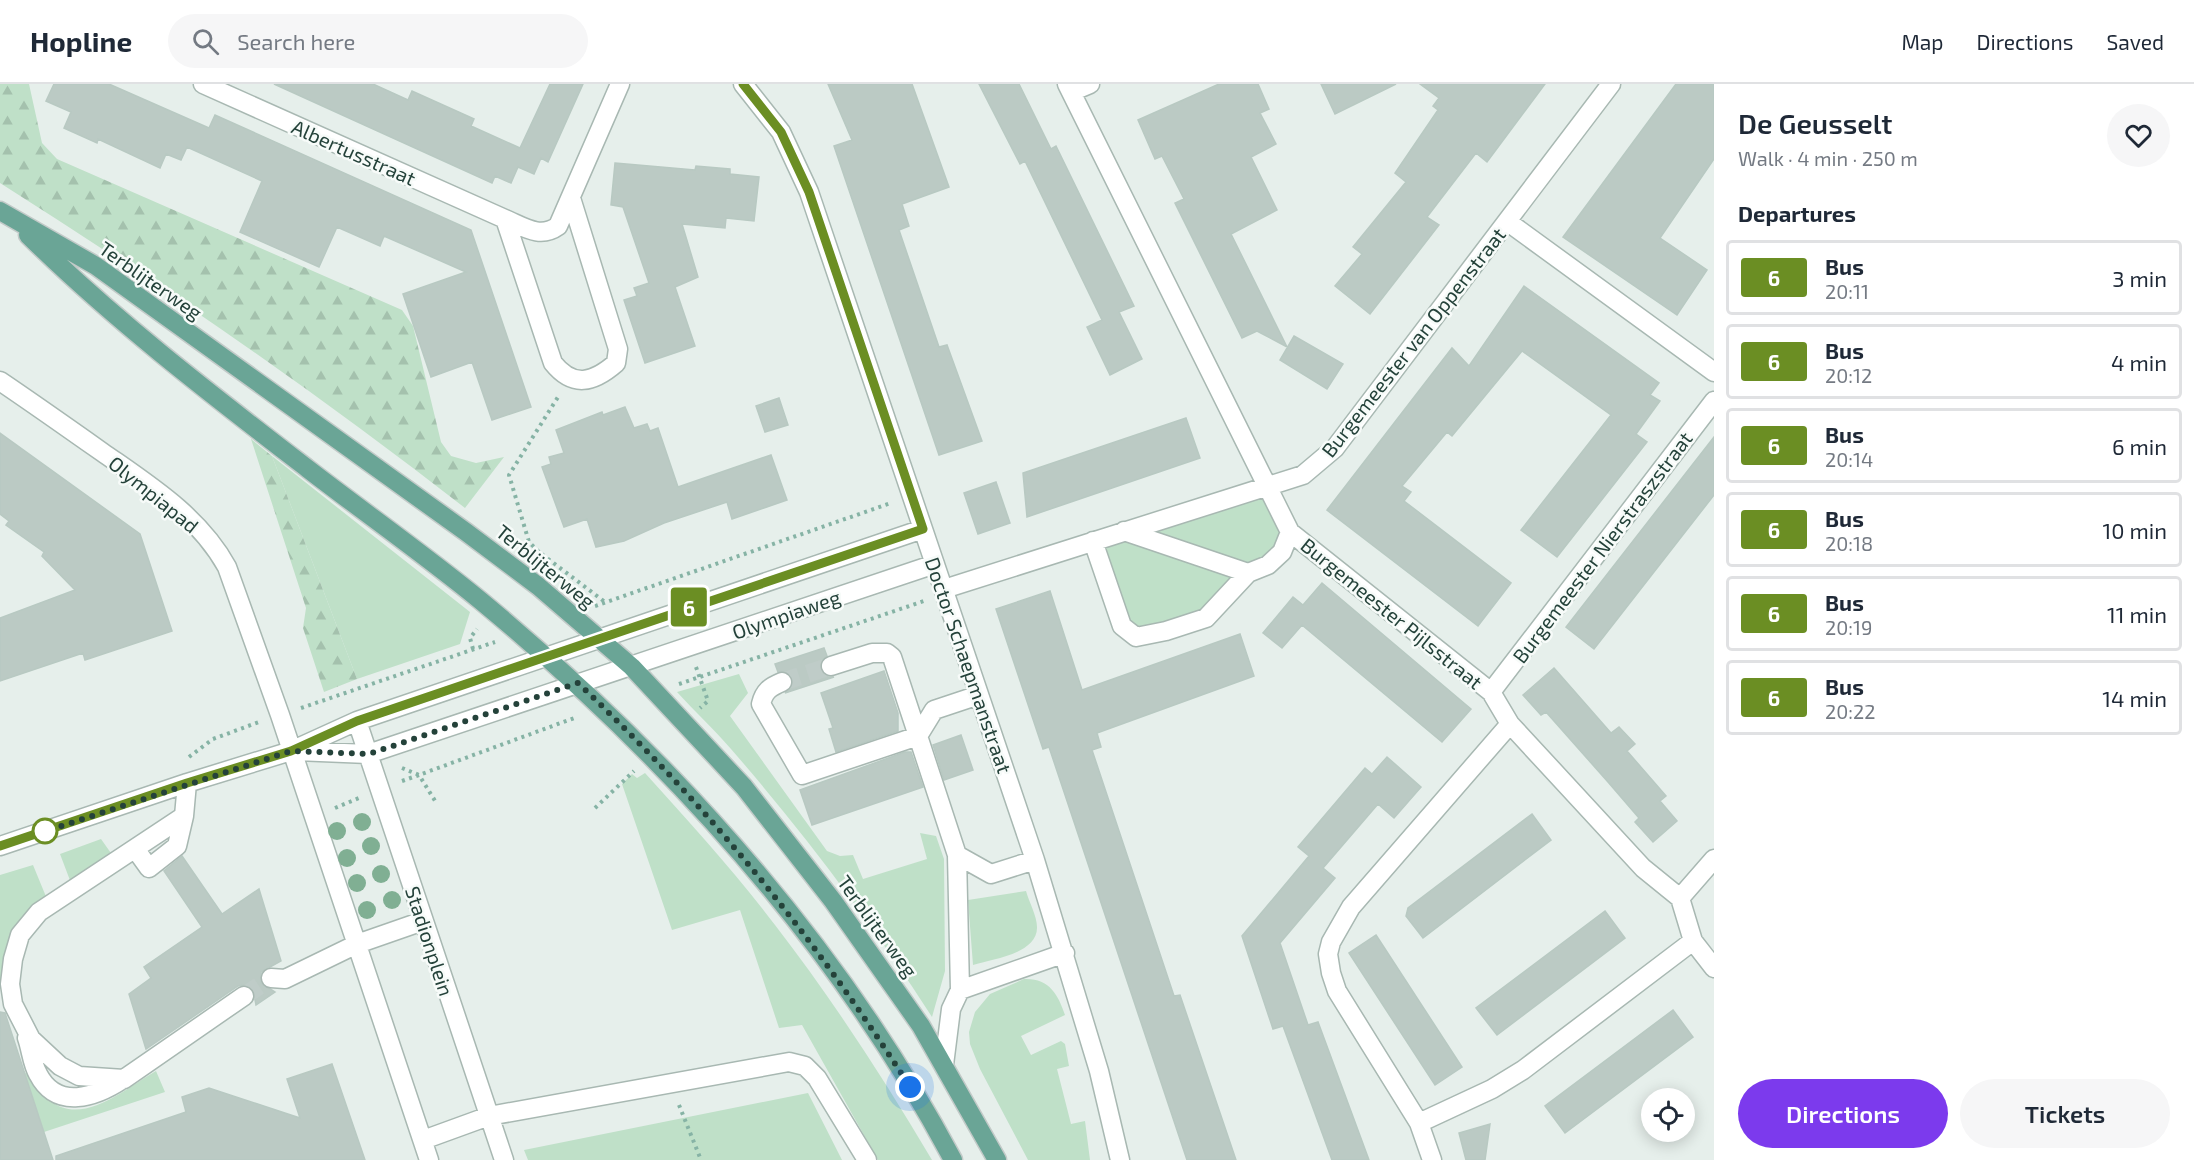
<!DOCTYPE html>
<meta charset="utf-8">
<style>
:root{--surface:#fff;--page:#f6f6f7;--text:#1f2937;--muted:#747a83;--line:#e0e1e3;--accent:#7c3aed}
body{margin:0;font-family:"Exo 2",sans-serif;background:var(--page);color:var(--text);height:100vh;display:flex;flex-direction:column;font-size:22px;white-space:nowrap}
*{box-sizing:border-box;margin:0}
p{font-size:20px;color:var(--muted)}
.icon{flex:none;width:33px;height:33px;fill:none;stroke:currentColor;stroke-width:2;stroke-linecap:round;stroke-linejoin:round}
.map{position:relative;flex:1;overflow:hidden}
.panel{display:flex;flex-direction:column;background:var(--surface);width:480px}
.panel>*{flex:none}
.badge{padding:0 12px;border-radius:4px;font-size:21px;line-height:39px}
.buttons{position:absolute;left:1641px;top:1004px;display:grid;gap:12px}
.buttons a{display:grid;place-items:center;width:54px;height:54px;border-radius:50%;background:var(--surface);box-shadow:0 3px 15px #0003;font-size:30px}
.you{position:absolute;width:30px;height:30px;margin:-15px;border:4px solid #fff;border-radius:50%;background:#1a73e8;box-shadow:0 0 0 9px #1a73e833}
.map>.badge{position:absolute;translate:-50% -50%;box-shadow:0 0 0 3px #fff}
h2{padding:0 24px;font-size:22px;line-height:54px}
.round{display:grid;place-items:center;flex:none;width:63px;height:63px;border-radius:32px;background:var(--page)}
.overview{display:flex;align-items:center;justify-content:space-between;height:102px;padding:0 24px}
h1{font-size:28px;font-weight:600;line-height:45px}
.button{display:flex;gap:12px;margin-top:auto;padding:12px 24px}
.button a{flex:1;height:69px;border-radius:36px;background:var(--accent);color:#fff;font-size:24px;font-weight:600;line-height:69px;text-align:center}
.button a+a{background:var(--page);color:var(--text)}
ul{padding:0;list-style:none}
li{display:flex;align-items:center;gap:18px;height:75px;margin:0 12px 9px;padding:0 12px;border:3px solid var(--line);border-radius:6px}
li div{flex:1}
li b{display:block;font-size:22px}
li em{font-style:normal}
li .badge{min-width:66px;font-weight:700;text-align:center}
header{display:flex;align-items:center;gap:36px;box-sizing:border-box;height:84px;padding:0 30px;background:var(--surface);border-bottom:2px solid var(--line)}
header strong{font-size:28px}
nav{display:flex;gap:33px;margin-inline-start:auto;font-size:21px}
.search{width:420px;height:54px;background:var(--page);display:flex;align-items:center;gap:15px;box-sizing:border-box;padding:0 21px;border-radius:33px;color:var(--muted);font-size:22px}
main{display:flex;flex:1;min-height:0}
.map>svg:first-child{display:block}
</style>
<header>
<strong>Hopline</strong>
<div class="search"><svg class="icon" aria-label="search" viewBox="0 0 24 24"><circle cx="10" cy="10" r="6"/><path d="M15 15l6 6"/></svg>Search here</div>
<nav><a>Map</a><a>Directions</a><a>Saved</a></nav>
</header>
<main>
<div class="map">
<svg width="1714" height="1076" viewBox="0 0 1714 1076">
<defs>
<pattern id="forest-firs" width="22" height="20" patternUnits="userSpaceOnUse" patternTransform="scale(1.5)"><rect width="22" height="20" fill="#bfe0c8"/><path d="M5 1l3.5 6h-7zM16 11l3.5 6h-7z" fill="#a4c1ad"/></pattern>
</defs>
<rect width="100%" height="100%" fill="#e6efeb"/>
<path fill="#bfe0c8" d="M272,372l198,156 -10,32 -103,35z
M1263,408l18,40 -7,20 -74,60 -63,18 -12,-13 -24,-71z
M739,590l9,19 -18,23 97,135 13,5 13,-1 10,24 64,-20 -7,-26 16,3 8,23 1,112 -13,46c-60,-94 -128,-184 -201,-268 -17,-20 -36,-37 -54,-57z
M645,689c45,50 90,99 130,152 58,75 109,154 157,235h-54l-76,-135 -23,3 -39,-118 -68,20 -50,-146 10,-10 5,4z
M101,755l12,17 -42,27 -11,-29z
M33,781l14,34 -40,50 -7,39v-113z
M1026,807c3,11 11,25 11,36 1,27 -45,32 -64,38l-5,-65z
M1024,895c25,-1 34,15 41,36l-44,21 10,19 30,-14 4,3 4,22 -12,3 14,55 14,-3 5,39h-62l-48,-91 -10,-25 -1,-12 6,-20 15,-18z
M24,987c8,10 15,21 25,29 34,28 78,-13 107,-29l9,21 -121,40z
M808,1009l34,67h-314l-4,-10z"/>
<path fill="url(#forest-firs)" d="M0,0h29l13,59 15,16 345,151 11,16 28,116 10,14 25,7 28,-6 -39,51c-149,-116 -305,-224 -465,-325z
M251,355l21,17 85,223 -33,13 -21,-64 3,-20z"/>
<path fill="#bbcac4" stroke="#b8c9c2" stroke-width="1.5" d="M54,0h55l100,44 6,-13 256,115 60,177 -39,13 -20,-58 -41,15 -28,-83 63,-22 -82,-36 -4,10 -43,-19 -18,40 -79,-35 22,-51 -75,-34 -6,13 -15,-6 -6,14 -62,-29 -1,4 -33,-15 7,-16 -25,-11z
M274,0h99l35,16 4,-9 62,28 -3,7 49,22 30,-64h33l-35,78 -7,-4 -7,16 -16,-7 -7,16 -16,-7 -3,7z
M828,0h84l37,103 -47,17 7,22 -10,4 40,117 8,-2 35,96 -43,14 -105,-309 18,-6z
M979,0h40l32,65 5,-3 78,160 -15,6 23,47 -32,16 -23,-48 15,-7 -77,-159 -5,3z
M1219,0h39l11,25 -9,4 16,31 -25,13 26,53 -46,24 56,113 -30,-16 -15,7 -67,-135 9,-4 -22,-43 -7,3 -17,-39z
M1321,0h75l-61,30z
M1420,0h125l-58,78 -11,-9 -23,30 -26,34 12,8 -69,89 -35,-28 27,-32 -9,-7 53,-65 -11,-9 43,-63 -5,-4 6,-8z
M1676,0h38v75l-54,79 47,32 -30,45 -114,-78z
M615,79l80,7 1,-4 34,3v5l29,3 -5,44 -28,-3 -1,10 -43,-4 16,53 -23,10 20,59 -50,17 -21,-63 13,-4 -3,-8 15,-5 -26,-76 -12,-2z
M1524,202l135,97 -9,12 10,6 -24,33 11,8 -90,115 -36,-27 90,-115 -89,-64 -70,85 -5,-4 -45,54 9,6 -7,9 107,82 -33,43 -151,-116 125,-162 17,18z
M1294,252l49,28 -16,25 -47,-29z
M779,314l9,27 -23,7 -9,-26z
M625,323l9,21 13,-4 3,7 8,-3 20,59 93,-32 16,45 -55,19 -5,-17 -63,21 -40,18 -28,6 -9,-28 -23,8 -22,-60 9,-3 -2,-7 15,-4 -8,-23 46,-18 1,3z
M1186,334l14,40 -173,59 -4,-44z
M0,349l140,101 32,97 -87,29 -2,-7 -83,28v-63l75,-28 -33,-34 2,-4 -38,-27 3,-4 -9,-7z
M1714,353v58l-120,154 -28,-22z
M996,398l14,41 -32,11 -14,-41z
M1322,499l149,126 -29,33 -140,-117 -20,23 -19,-15 30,-36 10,8z
M1050,507l32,99 158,-56 14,42 -157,57 4,14 -9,3 82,246 6,-1 56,165h-49l-138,-413 -6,2 -47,-140z
M824,564l3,8 -7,7 1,7 7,7h6l-49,16 6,-5 1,-10 -4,-5 -10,-1 -3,-8z
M1554,584l57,65 8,-6 16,17 -8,7 39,45 -6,5 17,20 -24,21 -18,-20 4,-4 -31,-36 -62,-70 -5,3 -18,-20z
M884,587l14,42v18l-62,21 -7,-23 4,-1 -12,-35z
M961,651l12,35 -29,10 -11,-35z
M905,668h6l12,35 -111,38 -12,-35z
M1387,673l34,30 -27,31 -16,-14 -55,64 12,10 -55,65 28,82 10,-3 51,138h-37l-49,-134 -10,3 -31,-93 67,-80 -11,-9 67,-79 7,6z
M1532,730l19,26 -128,98 -17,-22 2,-8z
M182,772l40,58 37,-25 22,72 -20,11v11l14,9 -19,13 -3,-16 -9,-4 -6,1 -92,63 -17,-55 22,-16 -7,-11 58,-40 -38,-56z
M1605,827l20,27 -128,97 -21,-27z
M1376,851l86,132 -27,18 -86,-132z
M1673,926l20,27 -128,96 -20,-27z
M0,928l5,1 48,147h-53z
M332,980l33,96h-309v-4l130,-44 -4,-15 27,-9 91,30 -13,-39z
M1490,1040l-5,36h-19l-7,-27z"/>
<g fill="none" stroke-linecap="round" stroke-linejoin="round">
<path stroke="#bfccc8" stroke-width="18" stroke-dasharray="18 9" stroke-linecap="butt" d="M782,598l49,-16
M244,912l27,-18"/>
<defs>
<path id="minor" d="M203,0l302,135c19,8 35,20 53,7l62,-142
M743,0l38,48 28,60 226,668 64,211 21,89
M1067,0l223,448 201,160 19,32 133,144 37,30 13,43 21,27
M1071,8l19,-8
M505,135l48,144c20,25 40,20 63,0l2,-14 -47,-151
M1508,138l206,150
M0,297c34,23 68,47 102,71 47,33 97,64 125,115l53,148 149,445
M1124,447l124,42
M1093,457l29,85 14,11 30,-6 40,-13 42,-45 20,-8 14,-13 8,-20
M944,505l359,-114 32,-27 276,-364
M782,598c-12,5 -18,9 -21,22l41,71 116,-39 -26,-79 -5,-4h-15l-41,13
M1491,608l223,-291
M357,637l147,439
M296,667l72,3 567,-190
M184,732l-145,96 -19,23 -7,24 -3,25 3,20 18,35 29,27 19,10 45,3 120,-83
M0,762l187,-63 104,-32 66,-30 566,-192
M136,766l13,18 28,-22 7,-30 3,-33
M957,771l34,19 44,-14
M1680,814l34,-39
M271,894l14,1 72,-35 66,-23
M960,906l-3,-135 -39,-119 16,-26 45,-15
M27,954c4,11 5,26 11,36 19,37 58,23 85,5
M944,981l7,-56 9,-19 105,-37
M1419,1039l73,-34 31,-19 170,-129
M423,1056l66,-24 300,-54 16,4 12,12 50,82
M1432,1076l-13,-37 -82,-132 -6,-18 -3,-19 3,-12 20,-35 159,-183"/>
<path id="major" d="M0,127l96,55 370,266 72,54 94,81 112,120 89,114 88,125 76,134
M28,151c86,85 184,160 280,234 57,44 117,86 173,132 189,157 356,341 472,559"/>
</defs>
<use href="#minor" stroke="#a8b8b2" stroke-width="21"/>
<use href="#major" stroke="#c2cac8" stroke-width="21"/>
<path stroke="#86b3a5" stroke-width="4" stroke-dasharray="3 4.5" stroke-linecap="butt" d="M539,468l-10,-10 -20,-67 49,-78
M536,471l3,-3 66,50
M595,522l296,-103
M473,565l-3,-11 7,-9
M696,583l12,34 -8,7
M679,600l245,-83
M301,624l194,-66
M189,673l24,-18 46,-17
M402,684l17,7 158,-58
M402,697l17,-6 18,29
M335,724l24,-10
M595,724l39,-37
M679,1021l22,55"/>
<use href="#minor" stroke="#fff" stroke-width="18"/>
<use href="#major" stroke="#6aa596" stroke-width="18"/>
</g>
<g fill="#80af93">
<circle cx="362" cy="738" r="9"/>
<circle cx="337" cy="747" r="9"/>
<circle cx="371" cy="762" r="9"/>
<circle cx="347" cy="774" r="9"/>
<circle cx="381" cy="790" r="9"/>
<circle cx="357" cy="799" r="9"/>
<circle cx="392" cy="816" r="9"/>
<circle cx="367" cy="826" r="9"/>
</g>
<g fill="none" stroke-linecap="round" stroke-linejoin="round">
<defs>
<path id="line" d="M0,762l187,-63 104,-32 66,-30 566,-192 -114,-337 -28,-60 -38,-48"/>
</defs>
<use href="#line" stroke="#fff" stroke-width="14"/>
<use href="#line" stroke="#6b8e23" stroke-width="9"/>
<path stroke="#24423a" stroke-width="6" stroke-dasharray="0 10.8" d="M45,747l-2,1 248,-81 78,3 209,-71c131,124 235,252 332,404"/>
</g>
<circle fill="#fff" stroke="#6b8e23" stroke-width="3" cx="45" cy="747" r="12"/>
<g text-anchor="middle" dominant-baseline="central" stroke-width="5" stroke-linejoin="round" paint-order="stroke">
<g font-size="20" fill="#24423a" stroke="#f7fbf9">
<text transform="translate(354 68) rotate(24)">Albertusstraat</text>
<text transform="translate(151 196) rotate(35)">Terblijterweg</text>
<text transform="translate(1413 258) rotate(-52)">Burgemeester van Oppenstraat</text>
<text transform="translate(154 410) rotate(39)">Olympiapad</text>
<text transform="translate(1602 463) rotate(-53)">Burgemeester Nierstraszstraat</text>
<text transform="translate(546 482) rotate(39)">Terblijterweg</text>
<text transform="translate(1392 529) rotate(39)">Burgemeester Pijlsstraat</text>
<text transform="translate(786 530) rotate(-19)">Olympiaweg</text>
<text transform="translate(969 581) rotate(71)">Doctor Schaepmanstraat</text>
<text transform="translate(878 842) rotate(54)">Terblijterweg</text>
<text transform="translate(430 857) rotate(72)">Stadionplein</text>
</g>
</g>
</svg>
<div class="buttons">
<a><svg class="icon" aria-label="locate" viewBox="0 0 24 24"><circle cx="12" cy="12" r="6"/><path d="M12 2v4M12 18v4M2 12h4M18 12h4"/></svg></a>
</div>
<div class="you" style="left:910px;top:1003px"></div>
<b class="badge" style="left:689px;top:523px;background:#6b8e23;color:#fff">6</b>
</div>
<section class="panel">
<div class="overview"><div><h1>De Geusselt</h1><p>Walk · 4 min · 250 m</p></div><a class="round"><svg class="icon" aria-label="heart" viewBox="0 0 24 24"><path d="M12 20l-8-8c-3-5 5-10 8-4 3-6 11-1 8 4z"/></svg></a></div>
<h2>Departures</h2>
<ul>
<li><span class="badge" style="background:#6b8e23;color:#fff">6</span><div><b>Bus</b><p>20:11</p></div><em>3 min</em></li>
<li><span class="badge" style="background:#6b8e23;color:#fff">6</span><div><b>Bus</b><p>20:12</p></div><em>4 min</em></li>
<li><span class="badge" style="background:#6b8e23;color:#fff">6</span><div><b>Bus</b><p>20:14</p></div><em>6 min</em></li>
<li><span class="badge" style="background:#6b8e23;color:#fff">6</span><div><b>Bus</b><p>20:18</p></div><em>10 min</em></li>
<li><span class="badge" style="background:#6b8e23;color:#fff">6</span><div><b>Bus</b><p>20:19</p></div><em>11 min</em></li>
<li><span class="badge" style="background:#6b8e23;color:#fff">6</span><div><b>Bus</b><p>20:22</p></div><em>14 min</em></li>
</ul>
<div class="button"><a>Directions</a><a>Tickets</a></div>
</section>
</main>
